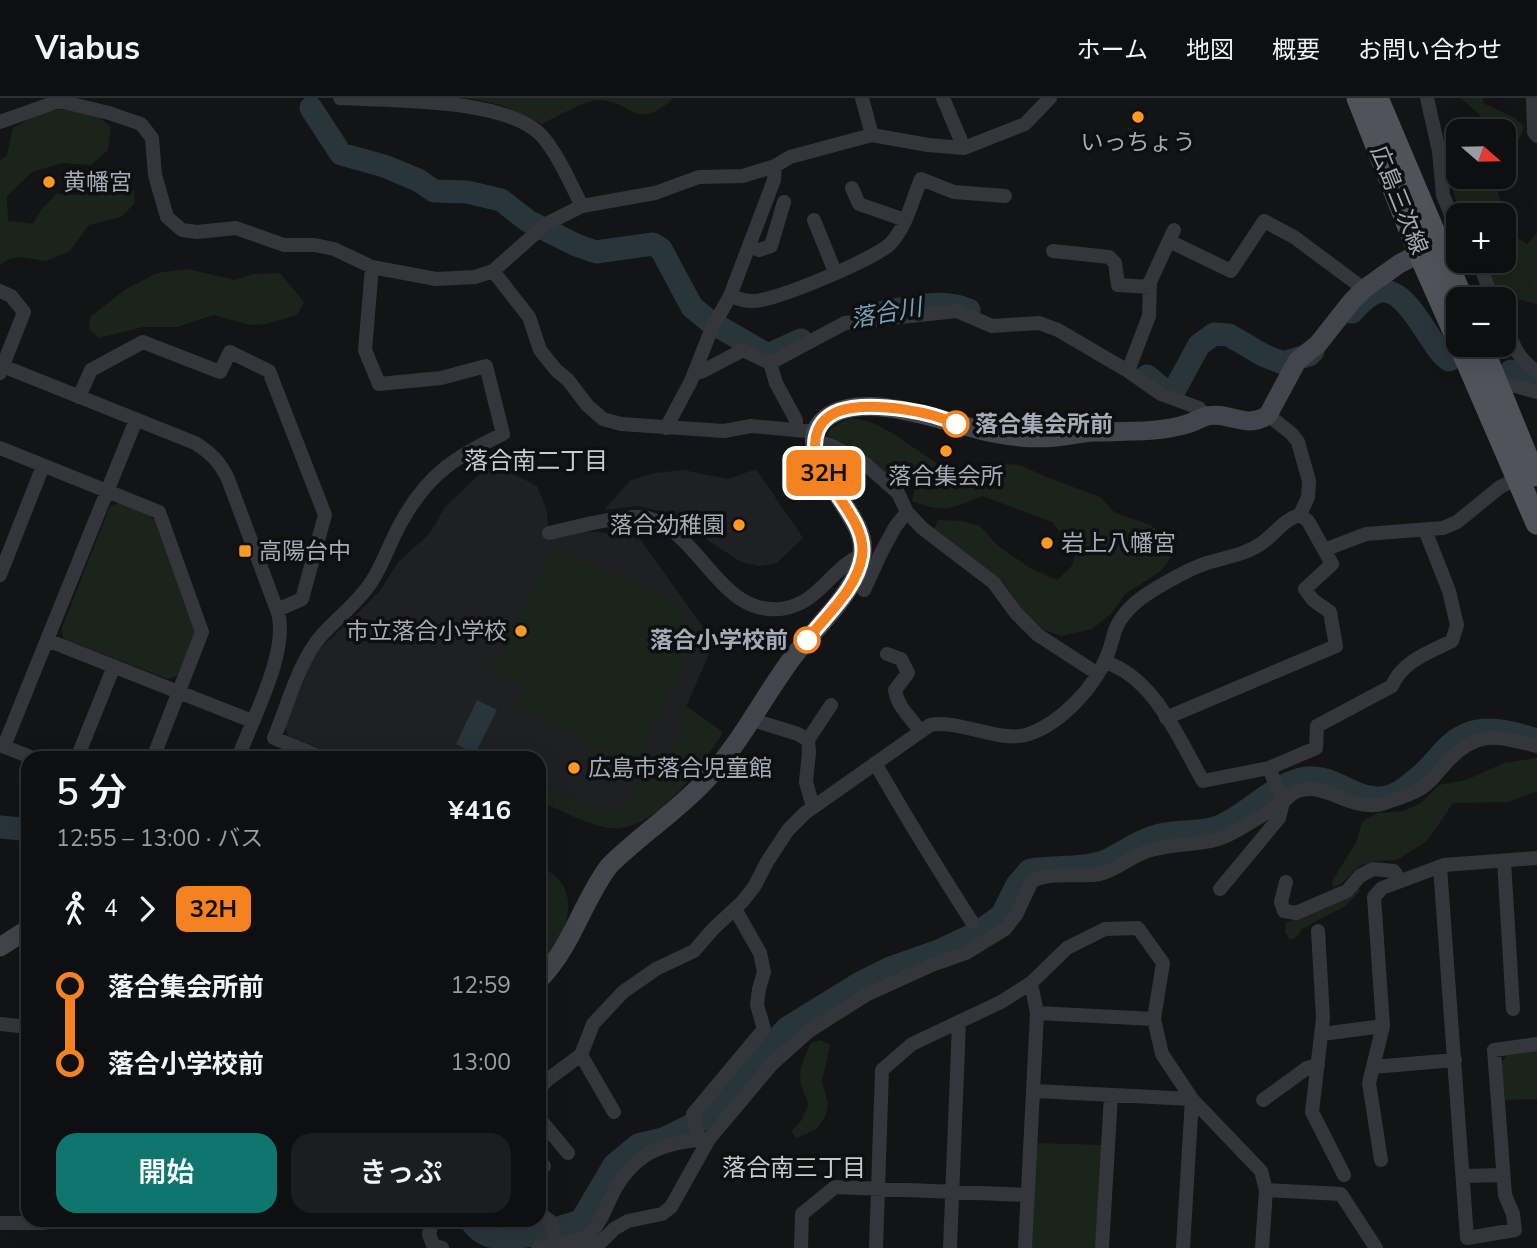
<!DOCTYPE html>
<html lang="ja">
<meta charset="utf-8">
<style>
:root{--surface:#0e0f10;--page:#1c1d1e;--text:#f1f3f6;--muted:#9b9c9f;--line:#2e2f30;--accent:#0f766e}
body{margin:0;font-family:"Nunito Sans","Noto Sans JP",sans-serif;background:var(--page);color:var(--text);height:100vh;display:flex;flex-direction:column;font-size:26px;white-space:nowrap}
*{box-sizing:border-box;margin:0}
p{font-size:23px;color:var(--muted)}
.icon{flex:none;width:38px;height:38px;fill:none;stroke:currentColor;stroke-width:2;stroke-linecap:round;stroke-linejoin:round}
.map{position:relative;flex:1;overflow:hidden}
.details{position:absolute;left:21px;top:653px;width:525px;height:476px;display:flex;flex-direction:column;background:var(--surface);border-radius:21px;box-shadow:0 7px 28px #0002,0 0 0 2px var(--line)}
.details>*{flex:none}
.badge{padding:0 14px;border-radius:10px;font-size:24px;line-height:46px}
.needle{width:46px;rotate:110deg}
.buttons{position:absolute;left:1446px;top:21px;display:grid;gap:14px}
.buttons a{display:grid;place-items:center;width:70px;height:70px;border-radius:14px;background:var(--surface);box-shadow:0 7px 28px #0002,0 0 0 2px var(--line);font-size:35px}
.map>.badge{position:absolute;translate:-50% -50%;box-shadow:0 0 0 4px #fff}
.legs{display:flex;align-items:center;gap:10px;height:77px;padding:0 35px;font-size:23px}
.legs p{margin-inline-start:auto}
.overview{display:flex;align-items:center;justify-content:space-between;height:119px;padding:0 35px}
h1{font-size:38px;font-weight:600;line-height:52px}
.action{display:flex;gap:14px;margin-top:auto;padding:14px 35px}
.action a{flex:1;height:80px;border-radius:21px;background:var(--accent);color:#fff;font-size:28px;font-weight:600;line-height:80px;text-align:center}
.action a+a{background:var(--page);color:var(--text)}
ul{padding:0 35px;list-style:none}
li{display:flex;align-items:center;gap:24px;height:77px;font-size:26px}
li i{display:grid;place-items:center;width:10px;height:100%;margin:0 9px;background:currentColor}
li i::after{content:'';width:18px;height:18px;margin:-9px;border:5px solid;border-radius:50%;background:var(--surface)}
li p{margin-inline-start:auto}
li:first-child i{background:linear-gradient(#0000 50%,currentColor 0)}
li:last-child i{background:linear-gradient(currentColor 50%,#0000 0)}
header{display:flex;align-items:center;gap:42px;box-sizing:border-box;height:98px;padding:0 35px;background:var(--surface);border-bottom:2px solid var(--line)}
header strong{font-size:33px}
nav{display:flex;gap:38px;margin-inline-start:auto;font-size:24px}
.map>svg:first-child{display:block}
</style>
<header>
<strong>Viabus</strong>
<nav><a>ホーム</a><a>地図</a><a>概要</a><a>お問い合わせ</a></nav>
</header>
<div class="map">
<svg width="1537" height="1150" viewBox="0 0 1537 1150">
<rect width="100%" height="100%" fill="#131416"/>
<path fill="#1f2023" d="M500,369l37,19 10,25 2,27 36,-7 53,5 76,106 -31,72 -1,26 -33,19 -21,46 -24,6 -65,-31v-22h-108l-18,-7 -3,7h-67l-55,-22 -3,-9 24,-59 10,-18 61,-59 19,-30 27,-24 9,-12 9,-17 40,-38z
M756,371l47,69 -26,25 -18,3 -18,-4 -76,-50 -27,-6 -34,4 27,-30 24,-7 28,-3 45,9z"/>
<path fill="#1b241b" d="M447,0h227c-40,35 -38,4 -76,2 -12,0 -44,18 -56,24l-41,-19 -27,-6z
M1461,0h22v5l32,15 9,8c-4,18 -15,21 -21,35v-30h-18l-5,-16z
M66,11l33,8 12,10 -3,23 -17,15 -29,-2 -30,9 -25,24 1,25 25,3 9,-15 14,-15 25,1 24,-9 29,5 1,12 -14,14 -32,8 -19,26 -24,10 -26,-4 -11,2 -9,6v-104l7,-6 6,-27 28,-16z
M1458,75v4h41l-3,10 17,48 14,9 10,-11v71l-38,-9 -16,-34h20v-46h-44l-8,-35z
M187,171l48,11 18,-6 27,-1 24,29 -7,13 -31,9 -15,1 -38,-10 -36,12h-35l-43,11 -10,-9 1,-12 36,-28 31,-16z
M850,320c43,3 71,44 113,57l11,-7 19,-5 27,2 29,13 51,19 14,15 36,13 20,16 2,15 -11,15 -36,23 -14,20 -19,15 -31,7 -17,-6 -21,-18 -19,-29 -70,-54 4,-9 25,1 17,5 17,19 33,23 27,12 15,-14 4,-14 -24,-30 -70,-26c-29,13 -39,17 -70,5l4,-17 -9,6 -43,-34 -37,-21 4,-7z
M119,405l30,12 5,5 41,112 -16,43 -11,4 -104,-40 -3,-9 49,-124z
M554,449l118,50 28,39 -68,133 -116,-62 8,-18 -34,-18z
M686,608l37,26c-19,32 -62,92 -103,96 -23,3 -59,-18 -81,-27v-21l65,31 24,-6 21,-46 33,-19 1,-26z
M1537,660v33l-28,11 -56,1 -26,38 -30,19 -22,1 -14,4 -21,20 -7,2 -1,-6 24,-38 6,-21 15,-9 27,-2 17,-8 18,-18 27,-5 38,-17z
M539,766c7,6 17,11 22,18 18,25 -1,65 -22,82z
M1359,790l1,3 -15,15 -43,23 -4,7 -8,4 -5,-7 1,-10z
M820,942l10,5 -8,37 6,21 -2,12 -9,14 -21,9 -5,-7 10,-10 8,-17c-14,-28 -10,-34 2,-61z
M1537,952v49l-32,1 -4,-37 6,-8z
M1036,1045l66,2 -6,103h-65z"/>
<path fill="#28353b" d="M477,602l20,10 -22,44 -19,-10z"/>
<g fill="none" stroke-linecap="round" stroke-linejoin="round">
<path stroke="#28353b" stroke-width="23" d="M311,10l30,46 43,12 34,14 16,11 33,1 34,8 27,21 48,24 20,7 57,-8 8,5 31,58 17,14 59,34 33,-15
M1352,214c5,-5 10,-11 16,-15 36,-28 60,51 81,63
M872,216c30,-4 67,-17 97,-4
M1511,273l26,8
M1147,278l17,14 10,1 25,-46 15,-11 15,1 34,20 20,8 26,-8 4,-4
M0,729l22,2 6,4
M470,1122c3,3 7,10 12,12 23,16 74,-4 99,-11l33,-56 24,-20 25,-6 41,-20 83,-91 73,-45 30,-15 51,-18 36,-17 25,-18 15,-30 13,-15c25,-4 54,0 78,-10 16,-8 30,-19 48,-24 20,-6 42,-2 62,-9 31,-12 55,-44 88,-49 29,-4 51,26 81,19 10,-2 20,-10 27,-16 14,-10 22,-22 34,-34 26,-26 58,-17 89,-7"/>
<path stroke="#34363b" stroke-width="14" d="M340,0c53,3 167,0 202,38 17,20 28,47 40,70
M862,0l10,37
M943,0l21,50
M1427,0l12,53 4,44 15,37
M1533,0l1,34 3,4
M0,24l59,-21 50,12 32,11 11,14 3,37 12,42 15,13 15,2 39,-4 48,17h31l19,4 38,18 64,12 39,-2 18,-6 53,-47 36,-18 73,-13 44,-16 44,-1 32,-10 15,-9 82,-22 56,10 36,3 61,-24 25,-26
M852,90l7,16 46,16
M814,122l21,52
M1169,143l62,30 33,-50 30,16 70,52
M749,148l10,4 12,-4 13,-44
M1053,153l56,6 6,6 3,22 32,2
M1479,163l13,38
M493,173l36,46 11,33 16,20 12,10 19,25 16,14 18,5 103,7 27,-5 66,6
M0,193l11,5 13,16 -24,61
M730,198c7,2 15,5 21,5 21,2 126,-43 140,-58 16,-18 21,-42 30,-64l33,13 51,4
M1503,225c9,18 15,38 34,48
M770,265l6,20 20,37v10
M0,267l195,78c16,10 25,19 33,36l49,131c14,38 -25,110 -39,148
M1128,273l21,-55 1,-34 24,-52
M695,274h6l42,-22 27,13 75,-40 112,-12 35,15 47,-3 19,7 70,41 33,23 38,14 7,8
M1495,297l17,-10 25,7
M79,299l12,-27 52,-28 77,30 10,-20 39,19 56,144 -23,84 -25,11
M1268,317l24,19 6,8 11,39 -1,16 -8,18
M666,330l25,-47 21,-53 18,-32 44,-116 1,-14
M815,343l15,4 33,17 35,31 9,19 15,16 72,55 22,30 22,22 60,39
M0,350l159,64 43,120 -49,126
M549,435c24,-5 77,-20 99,-15 52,14 71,97 132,91 39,-4 50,-41 82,-54
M1324,452l42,-16 77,-6 14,-6 43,-35 19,-9
M0,477l43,-109
M864,492l17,-37 14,-26 12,-15
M47,542l205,81
M887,556l14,5 7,14 -13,17c3,18 15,26 25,41
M1104,564c50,14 75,78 99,119l66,-13 47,-20 1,-22 75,-40c10,-25 38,-34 60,-45l5,-16 -8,-34 -24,-61
M753,622l45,14 10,6 1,12 -3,30 7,25
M808,642l23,-35
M0,647l33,13
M4,648l132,-326
M77,660l37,-92
M323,660l-49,-20c13,-31 25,-77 47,-102 17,-19 37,-33 51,-55 12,-19 19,-42 31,-62 26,-46 54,-63 100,-85l-17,-68 -45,12 -62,6 -14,-34 7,-83
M875,665c31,54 63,106 97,159
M1504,763l9,148
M1440,769l27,371 48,-8 -2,-16 -8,-19 -11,-145 43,-6
M1286,784l-5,20 3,9 12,2 51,-22 13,-15 13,-7 21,2 6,10
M1220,791l59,-71 4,-16 -14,-34
M1318,833l5,87 -11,94 32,63
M1037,915l117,6
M0,926l28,3
M1322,936l61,-8
M581,957l33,57
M1373,969l82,-7
M539,991l8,-9 34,-25 12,-31 30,-32 33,-23 38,-18 19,-22 29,-27 12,-15 13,-25 21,-32 17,-17 125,-88c30,-6 71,19 99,9 32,-11 66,-47 78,-78 9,-22 4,-27 22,-47 13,-15 59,-40 78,-46 19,-6 38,-8 55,-20 13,-9 22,-24 38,-28l8,6 24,43 -27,25 8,11 17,12 6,34 -170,72
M1034,993l158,8 -9,149
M1263,1002l44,-32 11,-3
M539,1020l29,35
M699,1042l-6,-26 71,-85 -7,-24 2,-16 5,-17 -4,-19 -25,-44
M1381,1062l-12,-77 14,-57 -9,-129 8,-9 62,-23 93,-7
M539,1073l5,-5
M1463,1078l40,-1
M539,1118l3,-1 8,6 7,23c9,-2 24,-4 31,-9 11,-9 17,-25 23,-38 21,-43 50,-55 97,-58
M433,1122l-4,14 4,11 9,3
M488,1122l11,3 17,-3
M0,1125h42l26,-3
M538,1150l19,-4 29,4 15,-6 13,-13 14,-8 34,-7 9,-7 38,-68 63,-75 37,-33 57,-36 66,-30 34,-12 39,-24 11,-14 16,-34c20,-10 46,-3 68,-7 17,-4 31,-18 48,-23 25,-9 53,-4 78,-15 18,-8 38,-22 55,-33 6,-3 10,-10 17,-12 29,-10 54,23 87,12 11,-4 24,-8 35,-14 10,-5 18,-17 26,-26 31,-34 50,-27 91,-17
M801,1150l1,-34 33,-27 192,8
M876,1150l6,-178 30,-26 89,-42 30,-19 36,-35 38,-19 33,-1 25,35 -9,56 8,35 30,45 69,72 5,19 75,4 35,54
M950,1150l9,-226
M1025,1150l12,-235 -6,-30
M1102,1150l9,-153
M1262,1150l4,-58"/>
<path stroke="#42454b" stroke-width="19" d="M0,849l28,-18
M539,882c33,-33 43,-78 70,-114 31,-31 70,-56 99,-88 34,-37 55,-81 85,-121 19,-25 52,-56 64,-84 4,-9 6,-21 5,-31 -4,-34 -78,-96 -33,-126 40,-26 122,9 164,17 20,4 43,6 63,4 13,-1 24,-4 37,-5 30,-1 65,1 94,-8 7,-2 13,-6 20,-8 22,-5 38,14 61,-1l29,-54 21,-17 34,-43 12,-12 35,-25 32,-17"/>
<path stroke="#50535a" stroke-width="23" d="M1358,0l61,154 39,88
M1377,0l85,201
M1460,247l77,178
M1481,247l53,130"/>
</g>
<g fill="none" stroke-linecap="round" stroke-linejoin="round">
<defs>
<path id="line-1" d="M807,542c19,-25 50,-51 55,-84 7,-44 -62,-83 -44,-126 6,-14 20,-20 34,-22 29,-4 78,3 104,16"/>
</defs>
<use href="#line-1" stroke="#fff" stroke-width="16"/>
<use href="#line-1" stroke="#f58220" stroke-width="10"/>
</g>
<g fill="#f92" stroke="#0e0f10" stroke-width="2.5">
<circle cx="1138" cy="19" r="7"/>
<circle cx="49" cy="84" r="7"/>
<circle cx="946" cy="353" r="7"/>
<circle cx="739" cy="427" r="7"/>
<circle cx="1047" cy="445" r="7"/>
<rect x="238" y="446" width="14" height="14" rx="3.5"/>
<circle cx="521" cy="533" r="7"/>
<circle cx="574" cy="670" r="7"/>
</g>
<g fill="#fff" stroke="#f58220" stroke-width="3.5">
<circle cx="956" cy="326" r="12"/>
<circle cx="807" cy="542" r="12"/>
</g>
<g text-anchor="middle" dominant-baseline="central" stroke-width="7" stroke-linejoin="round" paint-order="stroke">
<g font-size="23" fill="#a4acb7" stroke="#0e0f10" text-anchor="start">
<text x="1138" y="44" text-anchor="middle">いっちょう</text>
<text x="63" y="84">黄幡宮</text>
<text x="946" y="378" text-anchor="middle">落合集会所</text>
<text x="725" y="427" text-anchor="end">落合幼稚園</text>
<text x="1061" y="445">岩上八幡宮</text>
<text x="259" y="453">高陽台中</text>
<text x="507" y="533" text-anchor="end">市立落合小学校</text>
<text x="588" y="670">広島市落合児童館</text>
</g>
<g font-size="23" fill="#a4acb7" stroke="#0e0f10">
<text transform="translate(1399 102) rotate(68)">広島三次線</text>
</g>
<g font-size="23" font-weight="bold" fill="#a4acb7" stroke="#0e0f10" text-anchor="start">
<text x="975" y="326">落合集会所前</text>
<text x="788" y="542" text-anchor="end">落合小学校前</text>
</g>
<g font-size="24" font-style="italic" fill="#77a0b6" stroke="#0e0f10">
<text transform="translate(886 215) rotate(-10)">落合川</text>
</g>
<g font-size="24" fill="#c5cad3" stroke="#0e0f10">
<text x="536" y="363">落合南二丁目</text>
<text x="794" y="1070">落合南三丁目</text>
</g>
</g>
</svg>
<div class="buttons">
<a><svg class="needle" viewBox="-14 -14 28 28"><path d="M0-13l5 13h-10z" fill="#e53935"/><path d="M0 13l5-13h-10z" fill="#9b9c9f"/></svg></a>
<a>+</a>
<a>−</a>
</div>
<b class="badge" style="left:824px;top:375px;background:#f58220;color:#111">32H</b>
<section class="details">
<div class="overview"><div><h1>5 分</h1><p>12:55 – 13:00 · バス</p></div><b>¥416</b></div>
<div class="legs"><svg class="icon" aria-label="walk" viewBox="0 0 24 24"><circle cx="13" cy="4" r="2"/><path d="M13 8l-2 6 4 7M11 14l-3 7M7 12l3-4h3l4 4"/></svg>4<svg class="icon" aria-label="forward" viewBox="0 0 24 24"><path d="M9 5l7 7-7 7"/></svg><b class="badge" style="background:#f58220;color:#111">32H</b></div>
<ul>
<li><i style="color:#f58220"></i><b>落合集会所前</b><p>12:59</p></li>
<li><i style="color:#f58220"></i><b>落合小学校前</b><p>13:00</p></li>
</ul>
<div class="action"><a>開始</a><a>きっぷ</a></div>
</section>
</div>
